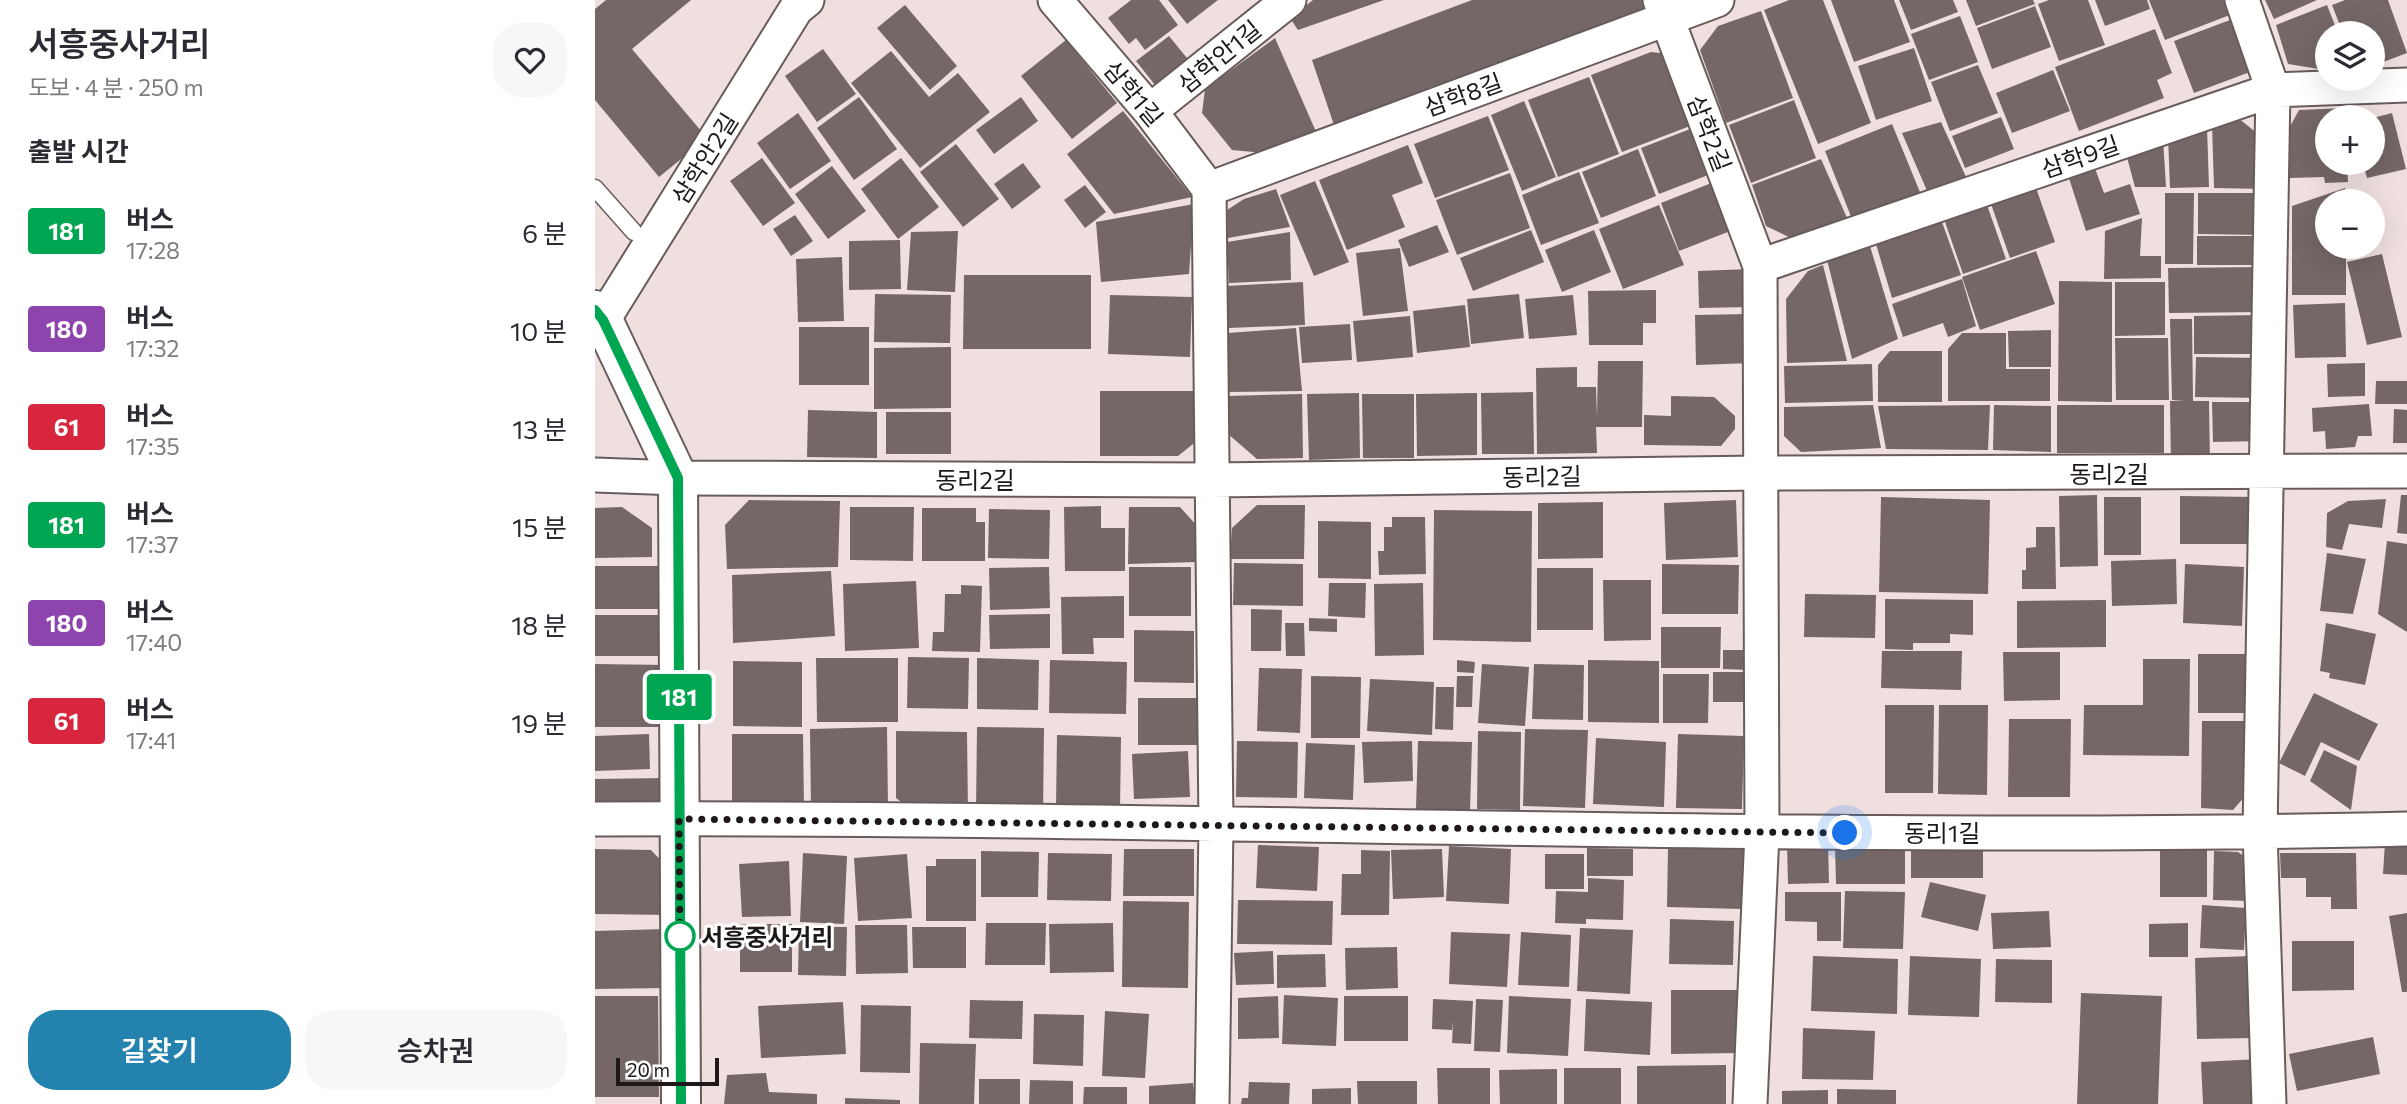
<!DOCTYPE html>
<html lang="ko">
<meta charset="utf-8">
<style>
:root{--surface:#fff;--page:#f7f7f7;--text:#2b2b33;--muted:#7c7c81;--accent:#2382ae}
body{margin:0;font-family:Commissioner,"Noto Sans KR",sans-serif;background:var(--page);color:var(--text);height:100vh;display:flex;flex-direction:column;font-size:26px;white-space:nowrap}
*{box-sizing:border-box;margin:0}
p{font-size:23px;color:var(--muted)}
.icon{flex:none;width:38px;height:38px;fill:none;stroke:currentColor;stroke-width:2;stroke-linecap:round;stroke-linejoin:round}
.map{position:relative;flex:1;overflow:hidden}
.sheet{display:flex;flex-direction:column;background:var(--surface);width:595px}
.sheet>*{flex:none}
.badge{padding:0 14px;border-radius:5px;font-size:24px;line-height:46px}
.controls{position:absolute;left:1720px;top:21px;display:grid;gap:14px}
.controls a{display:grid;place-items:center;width:70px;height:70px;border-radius:50%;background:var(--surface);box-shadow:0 7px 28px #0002;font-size:35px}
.scale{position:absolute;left:21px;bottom:18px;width:103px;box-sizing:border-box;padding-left:7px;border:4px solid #1e1918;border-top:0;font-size:19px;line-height:24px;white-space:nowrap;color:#1e1918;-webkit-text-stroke:5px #fff;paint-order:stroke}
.you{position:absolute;width:35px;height:35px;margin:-18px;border:5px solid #fff;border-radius:50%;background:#1a73e8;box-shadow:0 0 0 10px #1a73e833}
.map>.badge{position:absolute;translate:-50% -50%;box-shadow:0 0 0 4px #fff}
h2{padding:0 28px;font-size:26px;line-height:63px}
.round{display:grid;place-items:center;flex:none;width:74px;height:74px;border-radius:28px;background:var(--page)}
.headline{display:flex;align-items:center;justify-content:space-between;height:119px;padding:0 28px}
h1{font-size:33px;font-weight:600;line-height:52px}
.action{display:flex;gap:14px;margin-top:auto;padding:14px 28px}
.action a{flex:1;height:80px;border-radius:28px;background:var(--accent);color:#fff;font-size:28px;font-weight:600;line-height:80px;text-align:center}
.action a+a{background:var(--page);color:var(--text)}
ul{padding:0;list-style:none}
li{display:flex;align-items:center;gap:21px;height:98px;padding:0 28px}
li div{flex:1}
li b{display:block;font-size:26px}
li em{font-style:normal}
li .badge{min-width:77px;font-weight:700;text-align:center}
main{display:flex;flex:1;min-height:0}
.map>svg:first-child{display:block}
</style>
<main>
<section class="sheet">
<div class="headline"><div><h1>서흥중사거리</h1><p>도보 · 4 분 · 250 m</p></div><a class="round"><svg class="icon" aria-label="heart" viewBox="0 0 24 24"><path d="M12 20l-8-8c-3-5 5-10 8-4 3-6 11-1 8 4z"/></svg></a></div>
<h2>출발 시간</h2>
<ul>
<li><span class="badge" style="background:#00a651;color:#fff">181</span><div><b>버스</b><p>17:28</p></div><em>6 분</em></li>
<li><span class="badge" style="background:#8e44ad;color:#fff">180</span><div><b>버스</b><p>17:32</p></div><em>10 분</em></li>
<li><span class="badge" style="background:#d7263d;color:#fff">61</span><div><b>버스</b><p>17:35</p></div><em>13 분</em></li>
<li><span class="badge" style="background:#00a651;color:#fff">181</span><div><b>버스</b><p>17:37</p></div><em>15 분</em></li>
<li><span class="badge" style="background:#8e44ad;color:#fff">180</span><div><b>버스</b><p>17:40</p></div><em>18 분</em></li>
<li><span class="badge" style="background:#d7263d;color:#fff">61</span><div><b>버스</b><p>17:41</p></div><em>19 분</em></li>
</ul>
<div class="action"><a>길찾기</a><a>승차권</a></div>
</section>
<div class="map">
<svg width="1812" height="1104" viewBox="0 0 1812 1104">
<rect width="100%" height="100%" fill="#efe0df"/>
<path fill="#746766" d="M11,0h85l-59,49 75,89 -48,39 -64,-77v-91z
M536,0h28l19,25 -33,25 -9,-12 -7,6 -21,-26z
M573,0h50l-31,24z
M718,0h71l-86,30 -8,-12z
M877,0h173l5,14 -315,114 -23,-68z
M1194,0h34l48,123 -53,21 -54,-134z
M1236,0h63l16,42 -56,20z
M1304,0h54l5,12 -47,18z
M1371,0h67l2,4 -59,22z
M1454,0h39l17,45 -46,16 -21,-57z
M1500,0h52l3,9 -45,17z
M1554,0h81l5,13 -70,27z
M1670,0h52l-43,19z
M1750,0h43l19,53 -34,13v-33h-30l-11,-28z
M310,5l52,61 -27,24 -53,-62z
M1732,5l11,28h-11v31l-8,5 -31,-5 -12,-39z
M1440,6l16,41 -59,22 -15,-41z
M1166,11l32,87 -67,25 -26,-73 18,-24z
M1365,16l18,46 -49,18 -18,-46z
M1643,17l12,55 -56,21 -20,-52z
M1560,29l17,44 -15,7 7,18 -85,33 -24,-64z
M574,36l22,27 -32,27 -23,-29z
M680,38l42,96 -43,20 -42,-4 -30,-37 3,-24z
M471,40l51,63 -45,36 -51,-63z
M1319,48l18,53 -56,19 -18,-54z
M228,49l33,45 -39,28 -32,-46z
M296,51l38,46 29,-24 32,39 -70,56 -69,-85z
M1056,52l20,2 27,69 -76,29 -31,-77z
M1383,65l20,48 -48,18 -19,-49z
M1458,70l17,41 -58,22 -16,-40z
M994,77l30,77 -61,23 -30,-77z
M264,97l38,52 -43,31 -37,-52z
M426,97l17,24 -44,33 -18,-24z
M1199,100l22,58 -65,25 -22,-58z
M929,101l32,76 -34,14 -31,-76z
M1750,108v9h-18v46h20l1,19 -23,1 -1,-6 -34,1 -2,-48 11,-20z
M528,111l69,86 -78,17 -47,-60z
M203,113l33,48 -41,28 -33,-46z
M1797,113l14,56 -39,9 -4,-15h10v-45z
M893,116l21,54 -74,28 -21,-54z
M1406,117l13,32 -49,19 -13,-32z
M1643,118l24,19 3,52 -51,-1 -2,-64z
M1346,122l26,57 -39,14 -26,-60z
M1297,124l30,73 -68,27 -29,-73z
M1103,126l18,46 -57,22 -18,-46z
M1612,127l2,60 -39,1 -2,-52z
M1568,138l3,49h-31l-10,-37z
M361,144l43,55 -36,28 -43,-55z
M813,145l15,38 -31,12 13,32 -58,23 -28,-70z
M1043,149l18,47 -55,22 -19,-46z
M167,158l33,45 -32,23 -33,-45z
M306,158l38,49 -41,32 -37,-50z
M1226,159l30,68 -50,16 -35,-17 -14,-41z
M428,163l18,24 -29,22 -18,-25z
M1498,163l11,30 26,-9 10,30 -54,17 -19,-59z
M237,166l34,45 -38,28 -33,-45z
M984,172l20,51 -58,22 -19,-50z
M915,173l20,55 -73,27 -21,-55z
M1124,180l19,48 -59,23 -18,-48z
M720,181l34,81 -35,14 -34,-81z
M490,185l21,27 -21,16 -21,-28z
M1441,188l19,54 -45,16 -19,-54z
M1750,188l1,13h-19v46h19v48h-54v-89z
M681,189l14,38 -62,11 -1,-28 17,-11z
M1570,193h29l-1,71h-28z
M1603,193h66v42l-66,-1z
M599,204l-5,70 -88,8 -5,-60z
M1064,205l25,60 -61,24 -24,-60z
M1392,205l19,54 -43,15 -19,-55z
M200,215l18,26 -22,15 -18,-27z
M1547,218l-2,38h21v22l-57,1 1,-48z
M1347,222l19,53 -69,23 -16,-54z
M842,225l12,27 -40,15 -11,-27z
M936,230l13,32 -71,29 -13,-33z
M999,230l17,42 -49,20 -17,-42z
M363,231l-3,61 -48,-2 4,-58z
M695,232l1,48 -62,3 -2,-41z
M1602,236h66v29h-66z
M305,240l1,49 -52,1v-49z
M1275,246l28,93 -46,20 -25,-99z
M805,248l8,63 -45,5 -7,-63z
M1441,251l19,53 -75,26 -18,-53z
M1787,254l20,83 -35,8 -20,-83z
M247,257l2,64 -46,1 -2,-63z
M1228,265l24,96 -60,2 -1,-64 22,-28z
M1667,267l1,45 -94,1 -1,-45z
M1155,269l1,38 -52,1 -1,-37z
M369,275h127v74h-128z
M1367,279l14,47 -28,11 -5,-14 -40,14 -11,-33z
M1464,281l53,1v120l-54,-1z
M708,282l2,43 -76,3 -3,-42z
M1520,282h50v53l-50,1z
M1061,290v33h-13v22h-54l-1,-54z
M280,294l76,1 -1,48 -76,-1z
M924,294l5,44 -53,6 -4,-45z
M515,295l82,2 -2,60 -82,-3z
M978,295l4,40 -48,4 -4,-40z
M1750,303l1,54 -51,1 -2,-53z
M870,305l5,42 -53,6 -4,-42z
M1155,314l1,49 -55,2 -1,-50z
M1667,315l1,39h-69v-38z
M815,316l3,41 -56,5 -4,-41z
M1575,319h22l1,82h16l1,65h-39l-1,-65h14l-12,-1z
M755,324l2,36 -50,3 -3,-36z
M204,327h70v58h-70z
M701,328l6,63 -74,1v-59z
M1456,330v37h-42l-1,-36z
M1367,333h44v36h44v32h-102v-52z
M1520,338h53l1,62h-53z
M356,347v61l-77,1v-61z
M1295,351h52v51h-64v-37z
M1601,357l66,1 -1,40 -66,-1z
M1003,361h45l-1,66h-46l1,26 -60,1 -1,-86 41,-1v20h19l1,30z
M1770,363v33l-37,1 -1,-33z
M1277,364l1,37 -88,2 -1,-37z
M1781,381h31v23h-32z
M505,391h103v45l-25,20h-78z
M938,392l1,62h-52l-1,-61z
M764,393l1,65 -51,2 -2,-66z
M882,393v62l-60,1 -1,-62z
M707,394l1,64 -46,1 -29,-25 -1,-38z
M767,394h52v64h-51z
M1076,396l43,1 21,19v13l-14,17 -77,-1v-30l27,1z
M1617,402h49l1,39 -49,1z
M1774,404l3,32h-14l-3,11 -29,2 -1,-18 -12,1 -1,-24z
M1278,405l8,43 -80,4 -17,-16v-29z
M1395,405l-2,45 -102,-1 -8,-43z
M1399,405l57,1v46l-58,-2z
M1462,405h107v48h-107z
M1799,409l13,1v33h-14z
M213,410l69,2v46l-70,-1z
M291,412h65v42h-65z
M1502,495l1,71 -38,1 -1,-71z
M1806,495h6v39l-10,-1z
M1585,496l78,1v47h-78z
M1286,497l109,3 -2,94 -109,-2z
M1509,497h37v58h-37z
M1791,499l-4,29 -33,-4 -7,26 -16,-3 1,-34 21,-12z
M154,500l91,1 -2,66 -111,2 -2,-44z
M1141,500l2,57 -72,3 -2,-57z
M1008,502v56l-65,1v-56z
M662,505h48l-1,54h-74l2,-31z
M506,506v22h24v43h-60l-1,-64z
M27,507l30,21v29l-57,1v-50z
M255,507h64l-1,54 -63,-1z
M534,507h51l18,20v35l-70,2z
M327,508h54v14h9v39h-63z
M394,509l61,1 -1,49 -61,-1z
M839,510l98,1 -1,131 -98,-2z
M797,517h33l1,57 -47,1 -1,-24h6v-24h8z
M723,521l53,1v57l-53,-1z
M1441,527h19l1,62h-34v-19h4v-22l10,-1z
M1792,541l20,3v88l-29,-18z
M1732,553l39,6 -13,55 -33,-3z
M1581,559l1,45 -65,2 -1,-45z
M639,563l69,1v42l-70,-1z
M1067,564l77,1 -1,49h-76z
M1590,564l59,3 -2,59 -59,-3z
M0,566h66v43h-66z
M454,567l1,41 -60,2 -1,-42z
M534,567h62v49h-62z
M942,568h56v62h-56z
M236,571l4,65 -102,7 -1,-68z
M1008,580h48v60l-47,1z
M321,581l3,67 -74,3 -2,-67z
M734,583h37l-1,35 -37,-2z
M828,583l1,72 -49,1 -1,-72z
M366,585l21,1 -2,66 -48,-1 1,-19h11l1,-38h16z
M1210,594l71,1 -1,43 -71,-1z
M529,596v42h-31l1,16h-32l-1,-57z
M1290,599l88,1v35l-23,-1v9h-37v7l-28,-1z
M1511,600v47l-89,1v-47z
M656,609l31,1 -1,41h-30z
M455,614v34l-60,1 -1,-34z
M0,615h68v41h-68z
M714,618l28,1v13l-28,-1z
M690,623h19l1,33h-19z
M1731,623l50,11 -11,51 -36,-7 1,-5 -10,-2z
M1066,627h60l-1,41h-59z
M539,630l60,1v52l-60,-1z
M1128,650h25l1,20 -26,-1z
M1287,651h80l-1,39 -80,-2z
M1408,652h57v48l-56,1z
M1603,654h54v59h-54z
M313,657l61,1 -1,51 -61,-1z
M221,658h82v64h-81z
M382,658l62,2 -1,50 -61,-1z
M1548,659h47l-1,97 -106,-1 1,-50h59z
M455,660l77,2 -1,52 -77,-1z
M862,660l18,2 -1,11 -17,-1z
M993,660l71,1v62l-71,-1z
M138,661l69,1v65l-69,-1z
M0,664l72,1v62h-72z
M887,664l47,3 -4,59 -47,-3z
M939,664l50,1 -1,55 -51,-1z
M664,668l43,1 -2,64 -43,-2z
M1118,672h39v30h-39z
M1068,674h46l-1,49h-45z
M716,676l50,1 -1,61h-49z
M862,676h16l-1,31h-16z
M775,679l64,3 -2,53 -65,-4z
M841,687h18l-1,43 -18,-1z
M1719,693l64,31 -19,37 -38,-19 -16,34 -26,-13z
M543,698h62v47h-62z
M1290,705h49l-1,88h-48z
M1344,705h49l-1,90 -49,-1z
M1414,719h62l-1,78h-62z
M1607,721h50l1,66 -20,23 -32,-2z
M292,727l1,81 -77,2 -1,-81z
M382,727l67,1 -1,85 -67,-1z
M930,729l63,1 -3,78 -62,-2z
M301,731l71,1 1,81 -48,4 -24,-19z
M883,731l43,1 -1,78 -43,-1z
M54,734l1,35 -55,2v-35z
M137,734h71l1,73 -72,1z
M1083,734l66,2 -2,73 -66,-1z
M462,735l64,2 -1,73 -64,-1z
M1001,738l70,4 -2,65 -71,-3z
M642,741l61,1 -1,56 -61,-1z
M817,741l1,40 -49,2 -2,-41z
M823,741l54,1 -2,69 -54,-2z
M711,743l49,2 -2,55 -49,-2z
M1729,750l33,16 -6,44 -41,-29z
M593,751l2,46 -56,2 -2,-45z
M69,778v22l-16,12 -53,2v-35z
M1233,842l1,41 -41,1 -1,-41z
M1790,842l22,1v32l-24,-1z
M663,845l61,2 -2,44 -61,-3z
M854,846l62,3 -2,55 -63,-3z
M1073,846l76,3 -2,60 -75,-2z
M1240,846h70v38h-69z
M1316,846h72v32h-72z
M992,848l46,1v27h-46z
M0,849l56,1 19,20v45l-75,-1z
M529,849h70v47h-71z
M847,849l2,48 -51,2 -2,-49z
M766,850l29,1 -1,64h-48l1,-41h19z
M1565,850h47v47h-47z
M386,851l58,1 -1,45h-57z
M1619,851l24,1 13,9 -1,40 -37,-1z
M208,853l44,3 -3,68 -44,-2z
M453,853l64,1 -1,47 -64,-1z
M1685,853h76l1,56h-26v-12h-25v-19h-25z
M312,854l5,64 -54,3 -4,-63z
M950,854h39v35h-39z
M341,859h40v62h-50v-55h10z
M194,861l2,55 -49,1 -3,-53z
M993,878l36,2 -1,40 -37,-1v5l-31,-1 1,-32 32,1z
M1335,882l56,13 -8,36 -57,-14z
M1250,891l60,1 -2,57 -60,-1z
M1190,892h56v49h-24v-19l-32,-1z
M643,900l95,1 -1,44 -95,-1z
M528,901l66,1 -1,86 -66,-1z
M1607,905l44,3 -2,42 -44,-2z
M1454,911l2,36 -58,2 -2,-36z
M1812,913v79h-5l-13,-76z
M1075,919l64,2 -1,44 -64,-1z
M391,923h60l-1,42h-60z
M518,923l1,49 -64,1 -1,-49z
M1593,923v34h-39v-33z
M145,924h52v48h-52z
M260,925h52l1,48 -52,1z
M204,927h48l-1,49 -48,-1z
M317,927h54v41h-53z
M985,928l53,2 -3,64 -53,-3z
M71,929l1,59 -72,1v-58z
M856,932l59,2 -3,53 -58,-3z
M926,932l50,3 -2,52 -51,-2z
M1697,941h62v49l-62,1z
M802,947l1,41 -52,2 -1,-42z
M678,951l1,33 -38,1 -2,-32z
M730,954l1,33 -49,1v-33z
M1218,956l85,3 -1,55 -86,-3z
M1315,956l71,3 -2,58 -71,-2z
M1657,956l1,82 -56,1 -2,-81z
M1401,959l56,1v43l-57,-1z
M1076,990h67l1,63 -68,1z
M1486,993l81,3 -4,108h-81z
M689,995l54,3 -2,48 -54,-2z
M0,996h63l1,101h-64z
M683,996l1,42 -41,1v-41z
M749,996h64v45h-64z
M914,996l62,3 -3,57 -61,-3z
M838,999l40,2 -2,43 -19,-1 1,-21 -1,8 -20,-1z
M881,999l27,1 -3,52 -26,-1z
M991,999l66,3 -2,53 -66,-4z
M375,1000l53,1 -1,38 -53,-1z
M248,1002l3,52 -85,4 -3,-52z
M266,1005l50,1 -1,67 -50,-1z
M510,1011l44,3 -4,64 -43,-2z
M439,1014l50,1 -1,51 -50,-2z
M1208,1028l72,3 -2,49 -71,-1z
M1778,1037l7,37 -83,17 -8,-37z
M325,1043l56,1 -2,60h-55z
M1664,1059l2,45h-58l-2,-42z
M1131,1065v39h-89v-38z
M842,1068h53v36h-52z
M969,1068h57v36h-57z
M962,1069v35h-57l-1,-34z
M171,1073l3,19 48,2v10h-93l3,-29z
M384,1079h41v25h-41z
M435,1080l43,1v23h-44z
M762,1081h60v23h-59z
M654,1082l41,1 -1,21h-48l1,-6h6z
M598,1083l3,21h-47v-18z
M489,1087h43v17h-44z
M756,1088v16h-39v-15z
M1242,1089l59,1v14h-59z
M1233,1090v14h-46v-13z
M250,1098l55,2v4h-55z"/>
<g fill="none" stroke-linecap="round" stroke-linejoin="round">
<defs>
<path id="service" d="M0,188l39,44"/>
<path id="minor" d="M460,0l95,111 59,78
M1065,0l100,266 2,567 -12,271
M1647,0l31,90 -13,742 9,272
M555,111l139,-111
M614,189l7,636 -4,279
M614,189l508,-189
M1165,266l513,-176 134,-5
M8,320l193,-311 11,-9
M0,475l83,3 534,2 549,-7 646,-2
M0,819c604,-3 1208,24 1812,10"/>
<path id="tertiary" d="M0,310l8,10 75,158 3,626"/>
</defs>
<use href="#service" stroke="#685c5b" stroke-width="19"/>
<use href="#minor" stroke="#685c5b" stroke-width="37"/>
<use href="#tertiary" stroke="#685c5b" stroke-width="42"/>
<use href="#service" stroke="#fff" stroke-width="16"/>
<use href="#minor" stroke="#fff" stroke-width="33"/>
<use href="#tertiary" stroke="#fff" stroke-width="38"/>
</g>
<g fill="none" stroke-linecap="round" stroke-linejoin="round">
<defs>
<path id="line" d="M0,310l8,10 75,158 3,626"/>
</defs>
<use href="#line" stroke="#fff" stroke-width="16"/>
<use href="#line" stroke="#00a651" stroke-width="10"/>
<path stroke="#1e1918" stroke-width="7" stroke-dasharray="0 12.6" d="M85,936v12l-1,-129 1166,14"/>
</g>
<circle fill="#fff" stroke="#00a651" stroke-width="3.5" cx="85" cy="936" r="14"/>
<g text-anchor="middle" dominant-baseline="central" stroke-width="6" stroke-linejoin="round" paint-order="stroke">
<g font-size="24" fill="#1e1918" stroke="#fff">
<text transform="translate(624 56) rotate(-39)">삼학안1길</text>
<text transform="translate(539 93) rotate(50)">삼학1길</text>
<text transform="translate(868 94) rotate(-20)">삼학8길</text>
<text transform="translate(1115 133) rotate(69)">삼학2길</text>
<text transform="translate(1485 156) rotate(-19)">삼학9길</text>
<text transform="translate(109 158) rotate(-58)">삼학안2길</text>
<text x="1514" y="473">동리2길</text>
<text transform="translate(947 476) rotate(-1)">동리2길</text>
<text x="380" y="479">동리2길</text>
<text x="1347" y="832">동리1길</text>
</g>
<g font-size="24" font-weight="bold" fill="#1e1918" stroke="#fff" text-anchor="start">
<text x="106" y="936">서흥중사거리</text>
</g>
</g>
</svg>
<div class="controls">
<a><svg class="icon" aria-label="layers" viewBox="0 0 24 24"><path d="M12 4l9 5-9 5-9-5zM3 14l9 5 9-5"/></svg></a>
<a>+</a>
<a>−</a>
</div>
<div class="scale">20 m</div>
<div class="you" style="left:1250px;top:833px"></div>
<b class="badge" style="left:84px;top:697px;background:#00a651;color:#fff">181</b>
</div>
</main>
